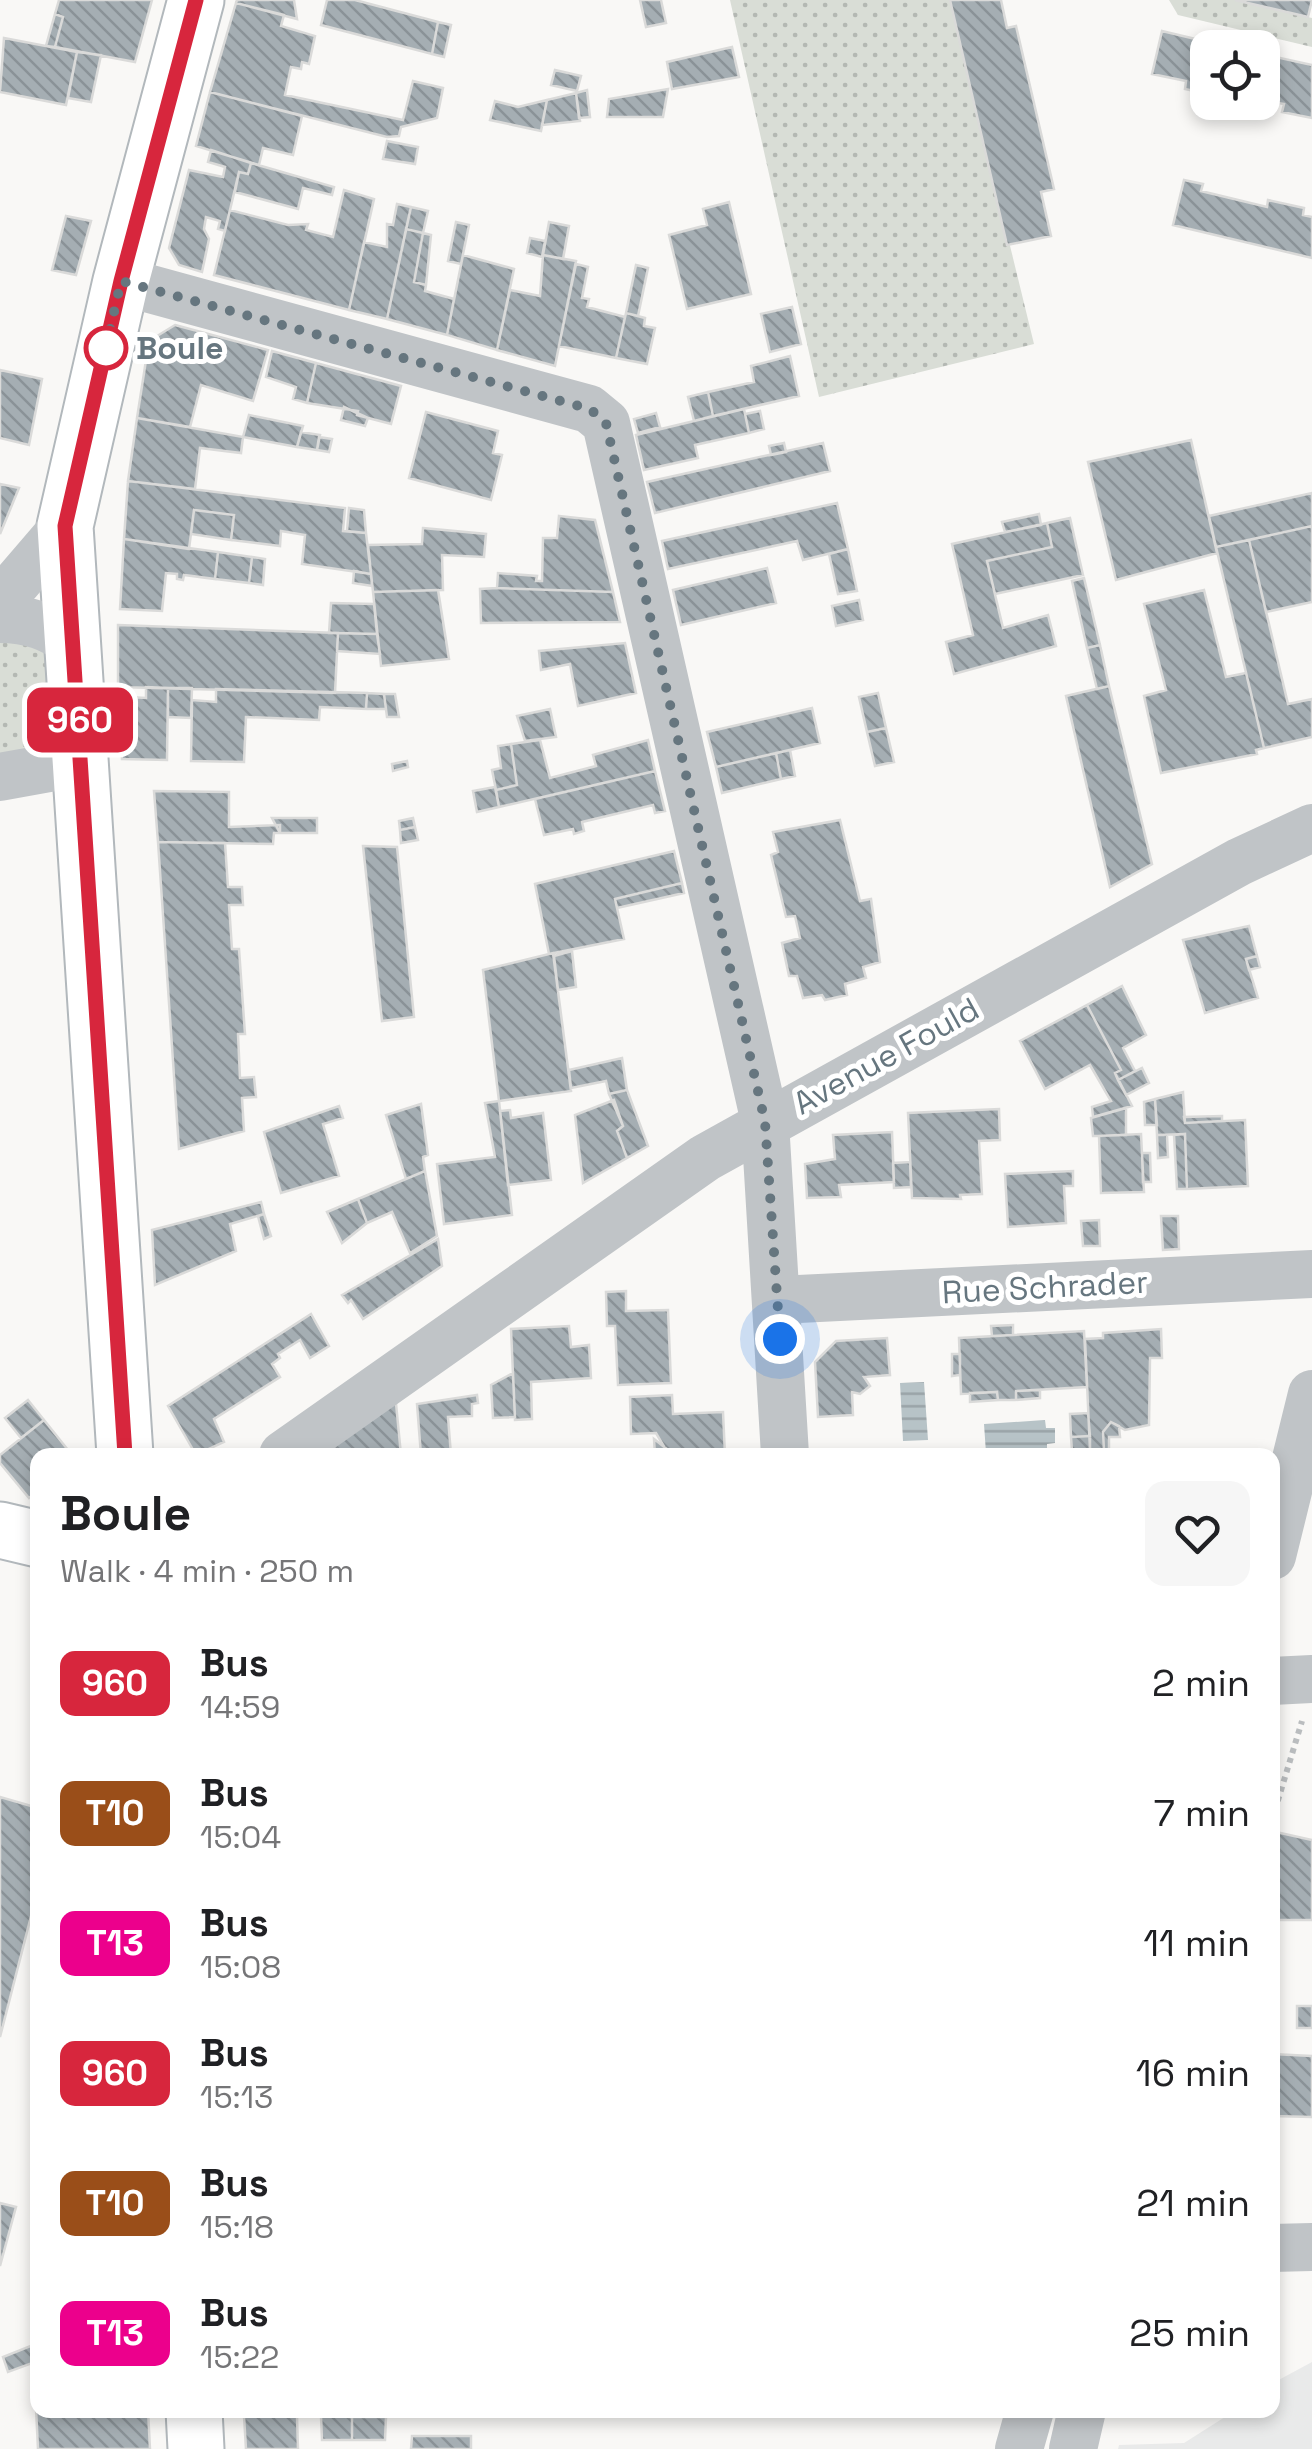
<!DOCTYPE html>
<meta charset="utf-8">
<style>
:root{--surface:#fff;--page:#f6f6f6;--text:#202124;--muted:#757577}
body{margin:0;font-family:"Space Grotesk",sans-serif;background:var(--page);color:var(--text);height:100vh;display:flex;flex-direction:column;font-size:38px;white-space:nowrap}
*{box-sizing:border-box;margin:0}
p{font-size:32px;color:var(--muted)}
.icon{flex:none;width:55px;height:55px;fill:none;stroke:currentColor;stroke-width:2;stroke-linecap:round;stroke-linejoin:round}
.map{position:relative;flex:1;overflow:hidden}
.drawer{position:absolute;left:30px;top:1448px;width:1250px;height:970px;display:flex;flex-direction:column;background:var(--surface);border-radius:20px;box-shadow:0 5px 15px #0003}
.drawer>*{flex:none}
.badge{padding:0 20px;border-radius:15px;font-size:35px;line-height:65px}
.tools{position:absolute;left:1190px;top:30px;display:grid;gap:20px}
.tools a{display:grid;place-items:center;width:90px;height:90px;border-radius:20px;background:var(--surface);box-shadow:0 5px 15px #0003;font-size:50px}
.you{position:absolute;width:50px;height:50px;margin:-25px;border:8px solid #fff;border-radius:50%;background:#1a73e8;box-shadow:0 0 0 15px #1a73e833}
.map>.badge{position:absolute;translate:-50% -50%;box-shadow:0 0 0 5px #fff}
.round{display:grid;place-items:center;flex:none;width:105px;height:105px;border-radius:20px;background:var(--page)}
.overview{display:flex;align-items:center;justify-content:space-between;height:170px;padding:0 30px}
h1{font-size:48px;font-weight:800;line-height:75px}
ul{padding:0;list-style:none}
li{display:flex;align-items:center;gap:30px;height:130px;padding:0 30px}
li div{flex:1}
li b{display:block;font-size:38px}
li em{font-style:normal}
li .badge{min-width:110px;font-weight:700;text-align:center}
.map>svg:first-child{display:block}
</style>
<div class="map">
<svg width="1312" height="2449" viewBox="0 0 1312 2449">
<defs>
<pattern id="green-dots" width="8" height="8" patternUnits="userSpaceOnUse" patternTransform="scale(2.5)"><rect width="8" height="8" fill="#d9ddd6"/><path d="M2 2h.1M6 6h.1" fill="none" stroke="#b4b8b3" stroke-width="1.8" stroke-linecap="round"/></pattern>
<pattern id="water-rules" width="6" height="5" patternUnits="userSpaceOnUse" patternTransform="scale(2.5)"><rect width="6" height="5" fill="#b7c3c7"/><path d="M0 2.5h6" fill="none" stroke="#99a3a7"/></pattern>
<pattern id="building-back-hatch" width="6" height="6" patternUnits="userSpaceOnUse" patternTransform="scale(2.5)"><rect width="6" height="6" fill="#a5aeb3"/><path d="M-1 5l2 2M0 0l6 6M5-1l2 2" fill="none" stroke="#8a9297"/></pattern>
</defs>
<rect width="100%" height="100%" fill="#f9f8f6"/>
<path fill="#e9eaea" d="M1312,2362v87h-194l1,-4 65,-2 52,-33h36l1,-27z"/>
<path fill="url(#green-dots)" d="M730,0h220l84,344 -215,53z
M1169,0h66l77,18v29l-134,-32z
M0,637l45,13c8,30 13,67 1,96l-46,14z"/>
<path fill="url(#water-rules)" d="M924,1382l4,58 -25,1 -3,-58z
M1045,1420l1,8h9v15l-8,1v5l-61,4 -2,-29z"/>
<path fill="url(#building-back-hatch)" stroke="#dadad9" stroke-width="2.5" d="M59,0h93l-17,62 -80,-15 8,-30 -8,-3z
M237,0h57l3,19 -61,-16z
M327,0h28l83,22 -6,32 -111,-29z
M640,0h21l5,23 -20,4z
M950,0h51l6,28 9,-2 38,163 -13,3 10,44 -44,9z
M1235,0h77l-4,17z
M236,3l48,12 -3,11 34,10 -6,28 -7,-2 -1,7 -10,-2 -6,28 118,25 10,-39 30,7 -6,30 -36,9 -2,9 -12,1 -177,-45z
M55,14l8,3 -8,30 -9,-1z
M438,22l13,3 -7,32 -12,-3z
M1162,31l71,17h-25v46l-23,-5 1,-8 -34,-7z
M4,38l73,14 -11,53 -66,-13z
M732,47l7,30 -67,12 -5,-27z
M77,52l24,3 -10,47 -23,-4z
M1262,54l50,11v53l-30,-6 2,-8 -22,-4z
M555,70l26,6 -4,15 -26,-6z
M668,89l-5,28h-56l2,-18z
M587,90l3,27 -11,1 -3,-25z
M210,92l92,24 -9,39 -30,-7 -4,17 -63,-19z
M576,93l4,28 -38,4 5,-25z
M547,100l-6,31 -51,-11 5,-19 23,6z
M387,141l31,6 -3,17 -32,-5z
M211,150l40,13 -3,11 -9,-2 -14,59 -7,-2 2,-8 -14,-4 -2,12 5,10 -7,33 -23,-7 -10,-17 20,-78 34,7 2,-10 -17,-5z
M251,163l83,24 -2,8 -29,-7 -5,21 -63,-17 4,-20 9,2z
M1184,180l19,4 -2,7 66,16 1,-7 36,8 -1,7 9,2v41l-139,-33z
M344,190l30,9 -25,111 -135,-35 16,-65 58,15 20,-1 -2,6 27,7z
M729,202l22,92 -64,15 -18,-74 38,-10 -4,-16z
M397,204l14,3 -24,112 -38,-9 15,-68 23,5v-23l6,1z
M411,207l17,4 -5,22 -17,-4z
M66,216l25,5 -15,54 -24,-5z
M456,222l13,3 -8,39 -13,-3z
M549,222l20,4 -6,33 -20,-4z
M406,229l17,4 -9,49 12,3 -1,6 29,8 -7,36 -60,-16z
M423,233l8,2 -5,50 -12,-3z
M530,238l15,3 -3,16 -15,-4z
M463,255l51,14 -17,81 -50,-15z
M543,255l33,6 -21,105 -58,-16 13,-60 30,6z
M576,264l12,3 -6,31 7,1 -2,8 38,10 -9,41 -57,-12z
M636,265l12,3 -10,48 -12,-3z
M792,307l9,37 -31,8 -9,-38z
M626,313l19,5 -1,8 11,2 -8,36 -31,-6z
M175,325l93,25 -15,51 -52,-16 -11,42 -53,-9 12,-77z
M272,351l44,12 -9,40 -14,-4 3,-12 -30,-10z
M790,356l9,40 -86,20 -5,-24 46,-10 -3,-16z
M316,363l85,23 -10,38 -34,-9 1,-4 -51,-8z
M0,370l42,9 -13,66 -29,-7z
M708,392l5,24 -19,5 -6,-24z
M344,407l24,11 -3,8 -24,-6z
M744,409l5,24 -54,12 3,13 -54,12 -8,-35z
M760,411l4,18 -15,4 -4,-19z
M426,412l72,19 -5,22 9,2 -11,45 -82,-22z
M656,413l4,14 -22,6 -4,-14z
M249,415l54,11 -6,21 -54,-10z
M137,418l106,19 -2,16 -41,-5 -5,41 -67,-8z
M301,432l19,3 -3,15 -20,-3z
M319,437l13,2 -3,13 -12,-2z
M1191,440l26,113 -101,27 -28,-118z
M784,443l2,9 -15,3 -2,-9z
M823,443l7,28 -175,42 -8,-31z
M128,481l217,27 -2,23 23,2 5,41 -69,-10 3,-29 -24,-4 -1,15 -49,-6 3,-25 -40,-5 -5,39 -65,-10z
M0,484l19,4 -19,46z
M1312,493v33l-96,21 -7,-31z
M837,503l11,46 -45,11 -6,-19 -129,28 -6,-28z
M349,508l15,2 2,23 -19,-2z
M194,510l40,5 -3,25 -40,-6z
M1039,514l2,11 -36,7 -3,-10z
M559,516l36,4 18,72 -116,-4 1,-15 39,3 -1,5h6l1,-43h14z
M1070,518l13,57 -88,19 -8,-33 65,-14 -5,-24z
M1047,523l5,24 -65,14 16,67 45,-13 8,31 -102,28 -8,-32 27,-7 -21,-91z
M1312,526v76l-46,10 -17,-72z
M423,528l63,6 -2,23 -42,-2 1,35 -70,2 -5,-47 54,-1z
M124,539l94,13 -3,27 -31,-4 -1,5 -6,-1v-5l-11,-1 -4,38 -42,-2z
M1249,540l39,164 24,-5v38l-48,11 -48,-201z
M848,549l9,42 -19,3 -9,-40z
M218,552l34,5 -3,26 -34,-4z
M252,557l13,2 -2,26 -14,-2z
M767,568l9,35 -95,22 -8,-35z
M354,571l17,3 1,12 -19,-3z
M1084,578l16,67 -13,3 -15,-67z
M497,588l116,4 7,30 -139,1 -1,-34z
M438,590l11,69 -68,7 -8,-74z
M1204,590l22,87 20,-4 18,75 -8,2 1,4 -96,19 -17,-77 22,-6 -22,-86z
M859,600l4,20 -27,6 -4,-20z
M331,603l43,1 3,30 -48,-1z
M118,625l220,8 -3,60 -217,-6z
M338,633l39,1 3,20 -43,-3z
M625,643l11,50 -58,13 -8,-42 -29,6 -2,-19z
M1100,645l9,41 -12,3 -10,-41z
M1109,686l43,178 -42,23 -44,-191z
M118,687h11l-1,10 18,1v-11l22,1 -1,72 -45,-1z
M168,688h24l-1,30 -23,-1z
M216,689l151,4 -1,16 -46,-2 -1,13 -73,-3 -2,45 -53,-1 1,-61 24,2z
M367,693l17,1 2,15h-20z
M878,693l8,35 -19,4 -8,-35z
M384,694h11l4,23h-12z
M812,708l8,35 -104,24 -9,-35z
M550,709l6,28 -31,4 -8,-25z
M886,728l8,34 -19,4 -8,-34z
M540,740l10,38 46,-12 -3,-11 55,-15 7,31 -156,36 -3,-17 21,-5 -6,-41z
M511,744l6,41 -21,5 -4,-20 9,-2 -3,-22z
M790,750l5,26 -14,3 -5,-26z
M776,753l5,26 -59,14 -6,-26z
M407,761l1,6 -15,4 -1,-7z
M655,771l10,40 -10,2 -2,-8 -71,17 2,9 -10,3 -1,-5 -29,6 -9,-36z
M495,787l4,20 -22,5 -4,-21z
M154,791l75,1v35l51,-2v8h-6l-1,11 -115,-2z
M272,818h45v15h-37z
M413,818l2,9 -15,3 -1,-9z
M840,820l20,81 11,-2 9,63 -17,5 3,11 -21,6 2,11 -22,5 -3,-5 -19,3 -6,-22h-8l-7,-33 18,-5 -5,-22 -9,1 -15,-62 7,-3 -5,-20z
M415,827l3,13 -17,3 -1,-13z
M158,842l67,1 3,44h14l1,18h-14l3,44h7l6,85h-7l2,44 14,-1 2,20 -14,1 2,33 -65,18z
M363,846l34,1 17,170 -32,4z
M674,851l8,32 -67,16 9,40 -75,15 -14,-70z
M682,883l2,10 -67,15 -2,-9z
M1249,926l8,30 -11,3 12,39 -53,15 -22,-73z
M572,951l4,36 -18,3 -4,-34z
M553,953l18,138 -72,10 -16,-131z
M1257,956l3,11 -11,3 -3,-11z
M1122,986l24,49 -23,13 12,23 -17,9 -3,-7 6,-3 -34,-65z
M1087,1005l34,65 -6,3 17,33 -39,11 -1,-10 19,-6 -21,-36 -45,24 -25,-48z
M622,1058l5,32 -18,4 -3,-13 -35,7 -2,-18z
M1142,1068l7,15 -23,12 -8,-15z
M627,1090l21,56 -21,12 -10,-27 6,-5 -14,-32z
M1183,1092l2,31 60,-3 3,66 -61,3 -2,-55 -28,1 -2,-36z
M1155,1099l2,26h-12l-1,-23z
M614,1100l9,26 -6,5 10,27 -44,25 -8,-68z
M499,1101l13,114 -68,9 -7,-60 58,-7 -10,-54z
M421,1104l7,51 -5,2 2,14 -19,8 -20,-64z
M339,1106l4,12 -20,6 16,52 -58,17 -17,-61z
M1126,1108v27l-33,1 -2,-18z
M999,1109l1,31 -21,1 3,53 -22,1 1,4 -49,-1 -4,-85z
M510,1110l1,8 32,-5 8,67 -43,5 -8,-74z
M1222,1116v5l-37,2 -1,-6z
M892,1132l2,50 -55,3 2,12 -34,1 -2,-34 30,-5 -2,-24z
M1141,1134l3,58 -43,1 -2,-57z
M1185,1134l2,55h-10l-3,-54z
M1157,1135h10l1,22 -10,1z
M1142,1153h8l1,29h-8z
M910,1162l1,25 -17,1 -1,-25z
M425,1171l12,65 -27,17 -18,-41 -25,11 -9,-24z
M1073,1171v15h-9l2,37 -58,4 -3,-53z
M358,1199l9,24 -25,20 -15,-31z
M261,1202l3,12 -34,10 6,27 -81,34 -3,-55z
M264,1214l7,22 -7,3 -6,-23z
M1161,1216h17l1,33 -16,1z
M1099,1220l1,26h-17l-2,-25z
M438,1239l4,27 -79,53 -12,-19 -3,3 -6,-8z
M626,1291v20l42,-1 3,73 -53,2 -3,-59h-8l-1,-34z
M311,1314l18,32 -19,12 -10,-18 -22,14 2,4 -8,6 8,13 -66,42 10,23 -28,13 -28,-49z
M1013,1325v10l-21,1 -1,-10z
M569,1326l2,21 18,-2 2,33 -60,4 1,37 -17,1 -4,-91z
M1161,1329l1,29h-12l-1,67 -24,5 -14,-8 -8,10 1,18h-14l-5,-111 18,-1v-5z
M1084,1331l3,56 -71,4v9h-18l-1,-8 -36,2 -2,-56z
M887,1338l3,37 -26,2 6,9 -10,8 -8,-2 1,23 -35,2 -3,-55 21,-21z
M952,1354h8v21l-8,1z
M513,1373l2,44 -22,1 -2,-33z
M1040,1390v8l-24,2v-9z
M997,1392l1,8 -28,2v-9z
M395,1393l6,62h-85z
M477,1395l1,8 -6,1v12l-24,1 3,38h-30l-4,-51z
M672,1395l1,19 50,-2 2,43h-56l-13,-22 -25,1 -1,-37z
M28,1400l16,20 -23,18 -16,-20z
M1088,1413l2,23 -19,1 -1,-23z
M44,1420l28,35h-34v36l-9,7 -29,-35v-8z
M1111,1422l8,4 1,11h-11v12l-5,1 -1,-18z
M1090,1436v14l-18,1 -1,-14z
M654,1439l14,11 1,5h-14z
M0,1797l38,11v81l-38,148z
M1276,1832l36,8v80h-40z
M1297,2006h15v22h-15z
M1272,2054l40,2v61l-40,-1z
M0,2203l16,4 -16,59z
M38,2343v18l-30,11 -5,-15z
M36,2408l112,2 2,39h-112z
M244,2416h53l1,33h-52z
M321,2416l31,1v23h-30z
M352,2417h34l-1,23h-33z
M412,2436h59v13h-60z"/>
<g fill="none" stroke-linecap="round" stroke-linejoin="round">
<defs>
<path id="secondary" d="M125,1455l-60,-929 56,-245 75,-281
M0,1530l38,9
M194,2410l2,39"/>
</defs>
<use href="#secondary" stroke="#b2b8bc" stroke-width="59"/>
<path stroke="#babdbf" stroke-width="6" stroke-dasharray="5 5" stroke-linecap="butt" d="M1272,1820l30,-99"/>
<path stroke="#c0c4c7" stroke-width="48" d="M121,281l468,128 17,14 159,699 20,333
M0,602l65,-76
M0,619c30,0 50,8 75,25
M0,777l83,-15
M778,1300l534,-26
M283,1455l422,-297 534,-296 73,-34
M1272,1556l40,-162
M1272,1681l40,-2
M1272,2248l40,-1
M1019,2449l11,-39
M1073,2449l9,-39"/>
<use href="#secondary" stroke="#fff" stroke-width="55"/>
</g>
<g fill="none" stroke-linecap="round" stroke-linejoin="round">
<defs>
<path id="line" d="M125,1455l-60,-929 56,-245 75,-281"/>
</defs>
<use href="#line" stroke="#fff" stroke-width="22"/>
<use href="#line" stroke="#d7263d" stroke-width="15"/>
<path stroke="#66767f" stroke-width="10" stroke-dasharray="0 18" d="M106,348l-2,8 17,-75 469,128 16,14 159,699 15,217"/>
</g>
<circle fill="#fff" stroke="#d7263d" stroke-width="5" cx="106" cy="348" r="20"/>
<g text-anchor="middle" dominant-baseline="central" stroke-width="10" stroke-linejoin="round" paint-order="stroke">
<g font-size="32" font-weight="bold" fill="#66767f" stroke="#fff" text-anchor="start">
<text x="136" y="348">Boule</text>
</g>
<g font-size="32" fill="#66767f" stroke="#fff">
<text transform="translate(886 1056) rotate(-29)">Avenue Fould</text>
<text transform="translate(1045 1287) rotate(-3)">Rue Schrader</text>
</g>
</g>
</svg>
<div class="tools">
<a><svg class="icon" aria-label="locate" viewBox="0 0 24 24"><circle cx="12" cy="12" r="6"/><path d="M12 2v4M12 18v4M2 12h4M18 12h4"/></svg></a>
</div>
<div class="you" style="left:780px;top:1339px"></div>
<b class="badge" style="left:80px;top:720px;background:#d7263d;color:#fff">960</b>
<section class="drawer">
<div class="overview"><div><h1>Boule</h1><p>Walk · 4 min · 250 m</p></div><a class="round"><svg class="icon" aria-label="heart" viewBox="0 0 24 24"><path d="M12 20l-8-8c-3-5 5-10 8-4 3-6 11-1 8 4z"/></svg></a></div>
<ul>
<li><span class="badge" style="background:#d7263d;color:#fff">960</span><div><b>Bus</b><p>14:59</p></div><em>2 min</em></li>
<li><span class="badge" style="background:#9a4e19;color:#fff">T10</span><div><b>Bus</b><p>15:04</p></div><em>7 min</em></li>
<li><span class="badge" style="background:#ec008c;color:#fff">T13</span><div><b>Bus</b><p>15:08</p></div><em>11 min</em></li>
<li><span class="badge" style="background:#d7263d;color:#fff">960</span><div><b>Bus</b><p>15:13</p></div><em>16 min</em></li>
<li><span class="badge" style="background:#9a4e19;color:#fff">T10</span><div><b>Bus</b><p>15:18</p></div><em>21 min</em></li>
<li><span class="badge" style="background:#ec008c;color:#fff">T13</span><div><b>Bus</b><p>15:22</p></div><em>25 min</em></li>
</ul>
</section>
</div>
